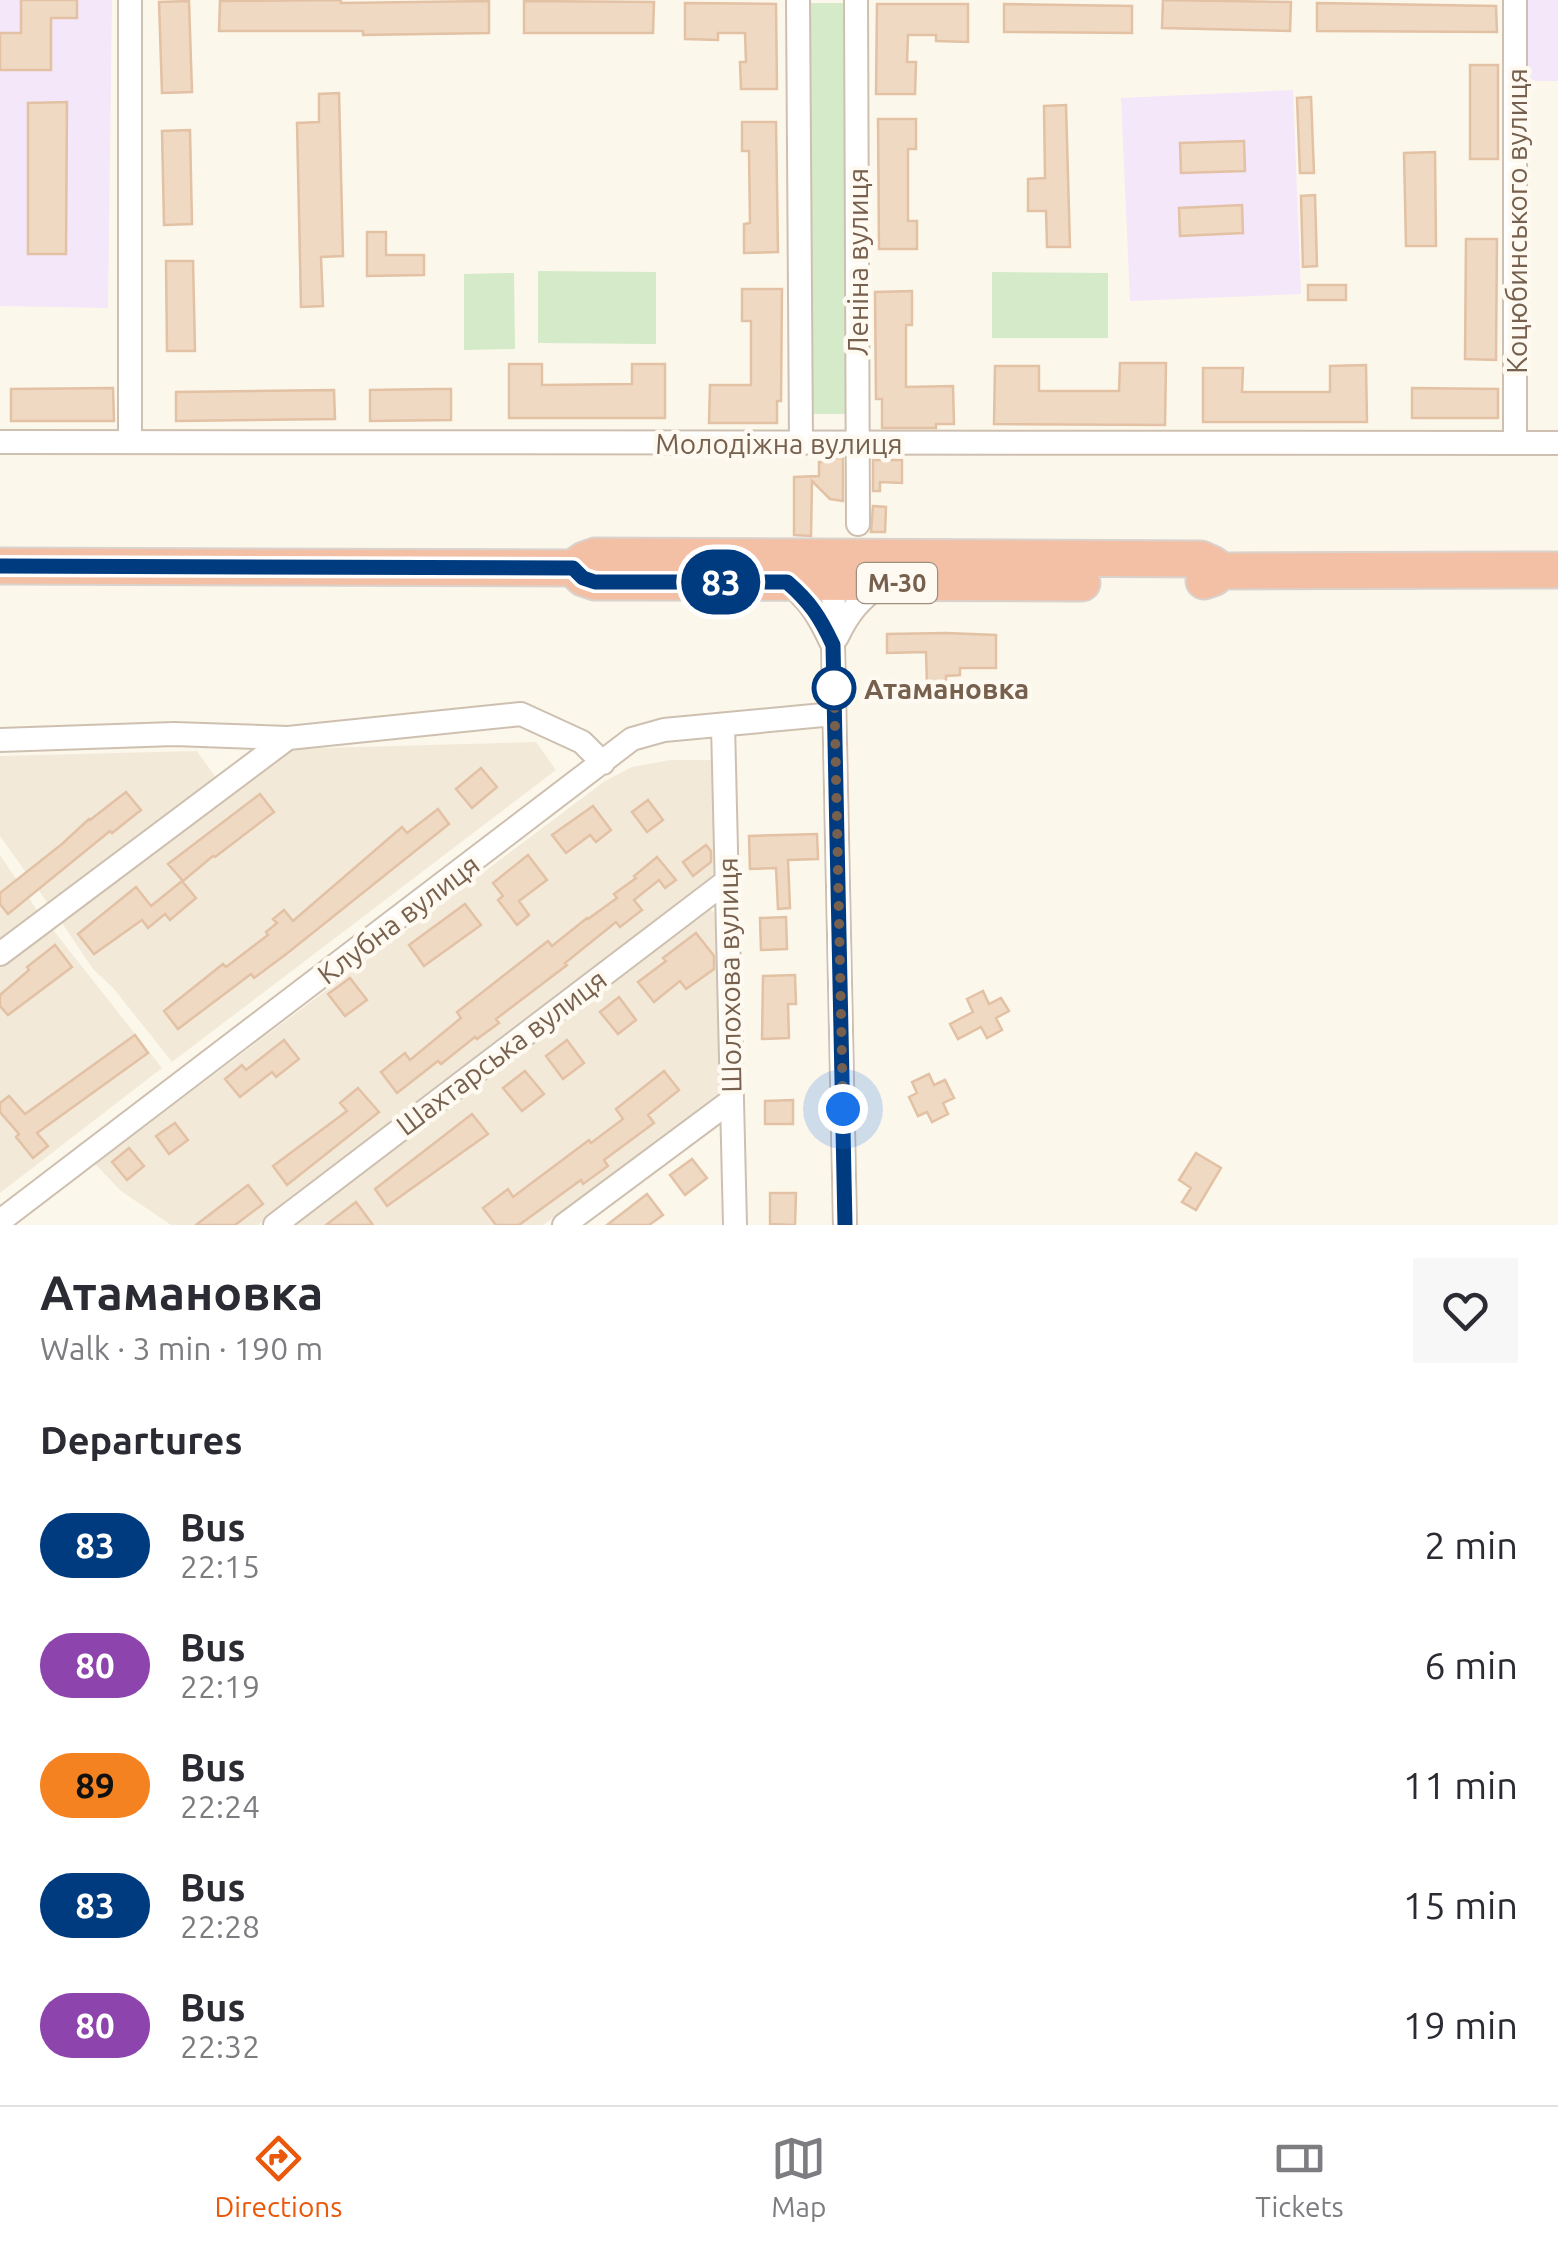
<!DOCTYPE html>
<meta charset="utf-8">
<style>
:root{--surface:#fff;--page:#f7f7f7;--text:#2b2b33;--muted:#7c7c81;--line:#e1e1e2;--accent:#ea580c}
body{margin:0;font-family:Ubuntu,sans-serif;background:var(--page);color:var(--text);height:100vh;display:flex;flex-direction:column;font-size:38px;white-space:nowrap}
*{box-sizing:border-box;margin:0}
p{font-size:32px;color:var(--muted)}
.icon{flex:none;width:55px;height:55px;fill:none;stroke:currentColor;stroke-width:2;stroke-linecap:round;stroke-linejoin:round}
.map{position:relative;height:1225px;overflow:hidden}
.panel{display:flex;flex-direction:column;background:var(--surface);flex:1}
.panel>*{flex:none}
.badge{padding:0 20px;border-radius:32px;font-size:35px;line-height:65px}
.you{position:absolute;width:50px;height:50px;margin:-25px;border:8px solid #fff;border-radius:50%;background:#1a73e8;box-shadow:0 0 0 15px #1a73e833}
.map>.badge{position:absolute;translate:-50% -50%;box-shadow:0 0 0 5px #fff}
h2{padding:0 40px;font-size:38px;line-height:90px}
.round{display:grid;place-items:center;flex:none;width:105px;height:105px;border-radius:0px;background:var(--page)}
.headline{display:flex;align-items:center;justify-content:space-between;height:170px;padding:0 40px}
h1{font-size:48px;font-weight:600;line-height:75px}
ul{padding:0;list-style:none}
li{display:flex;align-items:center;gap:30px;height:120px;padding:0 40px}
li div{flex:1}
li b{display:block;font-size:38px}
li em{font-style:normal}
li .badge{min-width:110px;font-weight:700;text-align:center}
.menu{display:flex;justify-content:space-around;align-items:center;height:140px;border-top:2px solid var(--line);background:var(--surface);font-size:28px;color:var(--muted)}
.menu a{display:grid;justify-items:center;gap:5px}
.menu .selected{color:var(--accent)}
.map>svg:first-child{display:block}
</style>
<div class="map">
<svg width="1558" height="1225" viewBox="0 0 1558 1225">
<rect width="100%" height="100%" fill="#fcf7eb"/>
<path fill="#f3e9d9" d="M536,742l20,28 -384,292 -58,-73 -21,-20 -33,-49 227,-171z
M197,751l19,27 -167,127 -49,-69v-80z
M670,760h44l5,111 -461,354h-87l-50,-34 -26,-27 510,-383 27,-14z
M0,855l39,58 -39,29z
M705,906l17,12 2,154 -5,21 -176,132h-254z
M50,926l112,142 -162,125v-228z"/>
<path fill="#f4e7f9" d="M0,0h112l-4,308 -108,-2z
M1527,0h31v81h-30z
M1293,90l8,204 -171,7 -9,-203z"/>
<path fill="#d4eac9" d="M809,3h42v411h-42z
M538,271l118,1v72l-118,-1z
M992,272l116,1v65h-116z
M514,273l1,76 -51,1v-76z"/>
<path fill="#f0d9c3" stroke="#e2c1a4" stroke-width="2.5" d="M21,0h56v18h-26v52h-51v-37h21z
M341,0v3l148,-2v32l-126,2v-4h-144l1,-30z
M1163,0l128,2 -1,29 -128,-3z
M189,1l3,91 -30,1 -3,-91z
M524,1l130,1 -1,31h-129z
M685,3l91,1 1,85h-36l-1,-27h6l-1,-29h-27v7l-33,-1z
M1317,3l179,3 1,26 -180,-1z
M877,4h91v38l-32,-1v-6h-28l-1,27h9l-1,32h-39z
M1004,4l128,2v27l-128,-1z
M1470,65h28v94h-28z
M339,93l4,163 -22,1 2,49 -22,1 -4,-184 22,-1v-28z
M1311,97l3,76h-14l-3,-75z
M67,102l-1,152h-38v-151z
M1066,105l4,142h-23l-1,-36h-18v-32l17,-1 -1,-72z
M878,119h38v30h-8v72h9v28h-38z
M742,122h34l2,130 -34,1v-29l6,-1 -1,-72h-7z
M190,130l2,94 -28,1 -2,-94z
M1244,141l1,30 -64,2 -1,-30z
M1435,152l1,94h-30l-2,-93z
M1315,195l2,71 -14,1 -2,-71z
M1242,205l1,28 -63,3 -1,-28z
M367,232h19v23h38v20l-57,1z
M1466,239h31l-1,121 -31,-1z
M166,261h27l2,90h-28z
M1308,285h38v15h-38z
M742,289h40l-1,112h-4v22h-68l1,-38h41v-64h-9z
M912,291v34h-6v62l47,-1 1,38h-18v4h-54v-29h-6l-1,-107z
M1120,363h46l-1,62 -171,-1 1,-58h44v25h80z
M509,364h33v21l90,-1v-20h33v54h-156z
M1366,365l1,57h-164v-54h40l-1,24h88v-26z
M113,388l1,33h-103v-32z
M1412,388l86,1v29h-86z
M438,389h13v31l-81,1v-31z
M334,390l1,29 -159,2v-29z
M827,458h16v43l-13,-2 -18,-18 -1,55 -17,-1v-58l25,-1v-14h9z
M873,460h29v23l-22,-1v9h-7z
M873,506l13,1 -1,25h-14z
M946,633l50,2v33h-36v7l-14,1v10h-19l-1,-34 -39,1v-19z
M481,768l16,19 -25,21 -16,-19z
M126,792l15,18 -29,23 -2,-2 -102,83 -8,-10v-11l62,-49 27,-25 1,1z
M260,794l14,18 -59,45 -2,-1 -30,25 -15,-17z
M648,800l15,20 -16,12 -15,-20z
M593,806l18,24 -15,12 -6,-7 -24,18 -14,-18z
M438,809l11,15 -164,131 -31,23 -3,-4 -73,55 -14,-18 59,-47 3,3 42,-32 -2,-3 11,-9 -4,-4 11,-9 9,11 109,-94 5,6z
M817,834l1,25 -30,1 2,48 -12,1 -2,-41 -26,1 -1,-33z
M706,845l5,6v11l-18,14 -10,-14z
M528,855l19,25 -28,21 10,14 -12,10 -19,-25 5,-4 -10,-13z
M657,857l19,23 -11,8 -6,-8 -25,20 8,10 -22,17 -4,-5 -51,41 2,2 -71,54 3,4 -22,16 -2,-2 -34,27 -3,-3 -41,32 -16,-21 24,-19 5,7 51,-42 -4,-6 91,-71 4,5 35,-28 1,1 29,-21 -3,-4 22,-16 -2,-2z
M182,881l14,17 -26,22 -5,-6 -17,14 -6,-8 -48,34 -16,-20 58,-47 15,19z
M465,904l16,21 -57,41 -15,-21z
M786,917l1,32 -26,1 -1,-32z
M696,933l18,23v13l-28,20 -6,-8 -26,21 -16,-20 28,-21 -3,-3z
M55,945l17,22 -64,48 -8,-9v-11l29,-25 -2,-3z
M795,975l1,29h-8l1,34 -27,1 1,-63z
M350,978l17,22 -22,16 -17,-22z
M983,991l6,13 12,-6 8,13 -13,7 6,12 -15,8 -6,-11 -23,12 -8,-15 23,-12 -6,-13z
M619,997l17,23 -18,14 -18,-22z
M135,1035l13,18 -111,80 11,13 -15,12 -17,-21 3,-3 -19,-22v-9l9,-7 16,18z
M284,1040l15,19 -23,18 -4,-5 -32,25 -15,-18 17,-14 4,5z
M567,1040l17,23 -21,16 -17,-23z
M525,1071l19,23 -22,17 -19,-23z
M664,1071l15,19 -31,25 6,8 -50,37 4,6 -25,18 -2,-4 -62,45h-23l-13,-17 25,-19 5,8 76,-57 2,3 32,-24 -7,-10z
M929,1074l5,11 11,-5 9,18 -11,5 5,11 -16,8 -5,-10 -9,4 -9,-19 8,-4 -5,-11z
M358,1088l21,24 -92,73 -14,-19 74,-55 -7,-8z
M793,1100v24h-28v-23z
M472,1114l16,20 -101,72 -12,-17z
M175,1123l13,17 -19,14 -13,-18z
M129,1148l15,18 -17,14 -15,-18z
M1196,1153l25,15 -25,42 -14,-8 9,-14 -12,-8z
M692,1159l15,19 -22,17 -15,-20z
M248,1185l15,19 -28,21h-39z
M770,1193h26l-1,32 -25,-1z
M647,1194l16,21 -14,10h-42z
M356,1202l17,23h-47z"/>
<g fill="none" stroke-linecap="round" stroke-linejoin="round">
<defs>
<path id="minor" d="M798,0l3,443
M856,0l2,524
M0,442l1558,1
M130,442v-442
M1515,443v-443
M834,569l-1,76 12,580
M787,582c23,19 32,34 44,60
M837,637c12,-25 23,-38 46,-54
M723,725l12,500
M0,740l174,-6 114,4 233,-24 61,28 21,21
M0,954l288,-216
M0,1221l632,-482 32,-9 170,-16
M275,1225l453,-345
M564,1225l168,-125"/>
<path id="highway" d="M0,566l573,2 11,-8 11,-4 606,3 11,5 10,7
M573,568l10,10 12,4 487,1
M1204,581l9,-3 9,-7 336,-1"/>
</defs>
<use href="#minor" stroke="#cec0b0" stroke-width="26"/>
<use href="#highway" stroke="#d9d2cd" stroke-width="39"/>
<use href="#minor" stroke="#fff" stroke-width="22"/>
<use href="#highway" stroke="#f3c0a5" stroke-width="35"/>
</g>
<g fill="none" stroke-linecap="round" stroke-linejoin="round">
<defs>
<path id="line" d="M0,566l573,2 10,10 12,4h192c23,20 33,35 46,63l12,580"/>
</defs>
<use href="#line" stroke="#fff" stroke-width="22"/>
<use href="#line" stroke="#003b80" stroke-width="15"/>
<path stroke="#77604e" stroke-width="10" stroke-dasharray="0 18" d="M834,688v-8l9,429"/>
</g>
<circle fill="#fff" stroke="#003b80" stroke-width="5" cx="834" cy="688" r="20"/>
<g text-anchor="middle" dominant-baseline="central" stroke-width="9" stroke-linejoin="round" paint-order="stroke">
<rect fill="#fefaf1" stroke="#a08e7f" stroke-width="2.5" x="857" y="563" width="80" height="40" rx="8"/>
<g font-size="25" font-weight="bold" fill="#77604e">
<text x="897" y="583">М-30</text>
</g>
<g font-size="28" fill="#77604e" stroke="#fefaf1">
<text transform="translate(1516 221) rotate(-90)">Коцюбинського вулиця</text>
<text transform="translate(857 262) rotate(-90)">Леніна вулиця</text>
<text x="779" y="443">Молодіжна вулиця</text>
<text transform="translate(398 919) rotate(-37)">Клубна вулиця</text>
<text transform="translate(729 975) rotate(-91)">Шолохова вулиця</text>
<text transform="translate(501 1052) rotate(-37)">Шахтарська вулиця</text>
</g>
<g font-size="28" font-weight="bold" fill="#77604e" stroke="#fefaf1" text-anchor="start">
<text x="864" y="688">Атамановка</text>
</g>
</g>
</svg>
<div class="you" style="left:843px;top:1109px"></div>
<b class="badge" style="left:721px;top:582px;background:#003b80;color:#fff">83</b>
</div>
<section class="panel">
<div class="headline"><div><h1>Атамановка</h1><p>Walk · 3 min · 190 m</p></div><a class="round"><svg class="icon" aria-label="heart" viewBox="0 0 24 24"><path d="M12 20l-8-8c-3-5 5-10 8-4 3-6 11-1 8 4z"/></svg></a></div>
<h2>Departures</h2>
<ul>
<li><span class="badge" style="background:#003b80;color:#fff">83</span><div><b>Bus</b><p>22:15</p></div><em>2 min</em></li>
<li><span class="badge" style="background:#8e44ad;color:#fff">80</span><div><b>Bus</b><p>22:19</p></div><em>6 min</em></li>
<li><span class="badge" style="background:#f58220;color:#111">89</span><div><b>Bus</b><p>22:24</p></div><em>11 min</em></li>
<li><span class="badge" style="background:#003b80;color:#fff">83</span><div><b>Bus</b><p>22:28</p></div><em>15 min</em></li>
<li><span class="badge" style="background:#8e44ad;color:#fff">80</span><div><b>Bus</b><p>22:32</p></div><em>19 min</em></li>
</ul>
</section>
<nav class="menu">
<a class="selected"><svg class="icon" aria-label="directions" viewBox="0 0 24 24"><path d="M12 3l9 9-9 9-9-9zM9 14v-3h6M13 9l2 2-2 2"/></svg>Directions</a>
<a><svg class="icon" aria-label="map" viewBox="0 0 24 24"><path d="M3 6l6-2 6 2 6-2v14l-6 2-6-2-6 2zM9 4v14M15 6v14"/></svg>Map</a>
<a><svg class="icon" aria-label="tickets" viewBox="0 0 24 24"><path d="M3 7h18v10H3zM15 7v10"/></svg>Tickets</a>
</nav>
